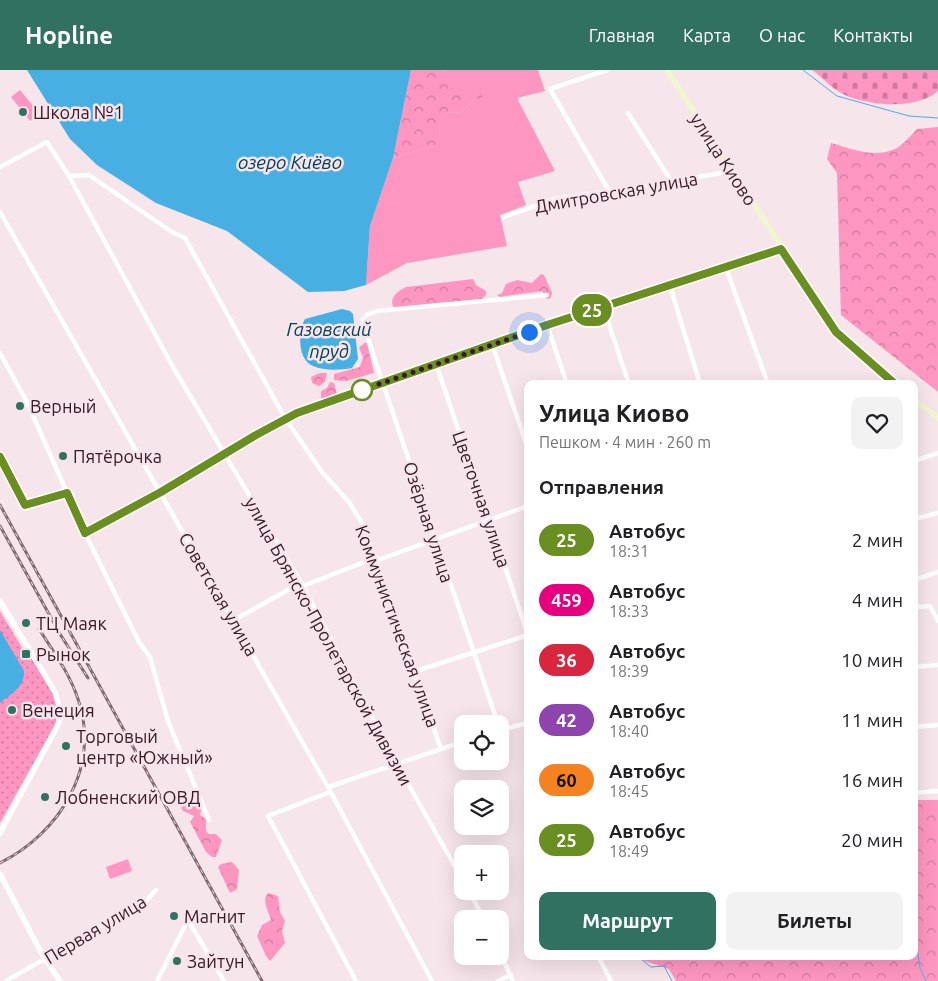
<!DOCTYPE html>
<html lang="ru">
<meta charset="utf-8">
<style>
:root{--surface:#fff;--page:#f2f2f2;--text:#202124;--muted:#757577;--accent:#307160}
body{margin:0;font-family:Ubuntu,sans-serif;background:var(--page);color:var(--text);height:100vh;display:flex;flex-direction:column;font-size:19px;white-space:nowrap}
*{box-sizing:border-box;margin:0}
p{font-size:16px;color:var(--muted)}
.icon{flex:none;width:28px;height:28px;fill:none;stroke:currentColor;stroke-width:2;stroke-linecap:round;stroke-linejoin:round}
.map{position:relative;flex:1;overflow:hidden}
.side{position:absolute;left:524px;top:310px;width:394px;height:580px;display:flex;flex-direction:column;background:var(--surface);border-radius:10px;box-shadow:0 5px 20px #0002}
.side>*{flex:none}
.badge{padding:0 10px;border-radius:16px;font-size:18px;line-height:32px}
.buttons{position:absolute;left:454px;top:645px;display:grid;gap:10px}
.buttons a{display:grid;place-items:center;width:55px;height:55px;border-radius:10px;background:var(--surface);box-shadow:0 5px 20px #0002;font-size:25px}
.you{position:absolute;width:25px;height:25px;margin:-12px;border:4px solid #fff;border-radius:50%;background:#1a73e8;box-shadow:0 0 0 8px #1a73e833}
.map>.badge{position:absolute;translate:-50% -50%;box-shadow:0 0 0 2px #fff}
h2{padding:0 15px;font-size:19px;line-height:45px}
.round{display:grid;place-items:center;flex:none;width:52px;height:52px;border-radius:10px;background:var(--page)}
.overview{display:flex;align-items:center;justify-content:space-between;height:85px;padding:0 15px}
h1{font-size:24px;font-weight:700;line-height:38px}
.cta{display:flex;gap:10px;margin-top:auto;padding:10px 15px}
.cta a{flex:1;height:58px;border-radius:10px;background:var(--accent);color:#fff;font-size:20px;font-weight:700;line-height:58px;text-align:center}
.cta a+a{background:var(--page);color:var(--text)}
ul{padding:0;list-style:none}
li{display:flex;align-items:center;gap:15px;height:60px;padding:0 15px}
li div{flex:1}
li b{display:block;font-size:19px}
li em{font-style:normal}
li .badge{min-width:55px;font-weight:700;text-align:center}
header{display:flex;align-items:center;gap:30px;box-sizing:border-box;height:70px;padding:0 25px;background:var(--accent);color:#fff}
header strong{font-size:24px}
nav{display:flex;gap:28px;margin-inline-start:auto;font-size:18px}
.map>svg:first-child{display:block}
</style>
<header>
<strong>Hopline</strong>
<nav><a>Главная</a><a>Карта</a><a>О нас</a><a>Контакты</a></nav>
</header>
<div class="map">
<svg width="938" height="911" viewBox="0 0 938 911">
<defs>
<pattern id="forest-crowns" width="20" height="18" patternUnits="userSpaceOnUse" patternTransform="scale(1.25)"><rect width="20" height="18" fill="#fe96c2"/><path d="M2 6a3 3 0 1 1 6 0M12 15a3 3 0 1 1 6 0" fill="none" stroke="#cf7a9d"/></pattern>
<pattern id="cemetery-stones" width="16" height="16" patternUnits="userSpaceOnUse" patternTransform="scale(1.25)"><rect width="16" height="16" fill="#fe96c2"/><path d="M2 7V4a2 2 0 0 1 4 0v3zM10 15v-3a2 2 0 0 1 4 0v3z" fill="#cf7a9d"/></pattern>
<pattern id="park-dots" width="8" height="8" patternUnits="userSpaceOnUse" patternTransform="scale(1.25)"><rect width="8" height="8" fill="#fe96c2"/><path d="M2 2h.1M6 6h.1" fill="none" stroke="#cf7a9d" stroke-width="1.8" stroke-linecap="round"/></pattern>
</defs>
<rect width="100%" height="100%" fill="#f6e5eb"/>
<path fill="#fe96c2" d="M444,0h94l7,21 -28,7 38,73 -37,11 8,23 -26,10 7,31 -100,17 -41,22 4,-59 23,-68 44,-13c4,-9 1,-17 4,-28l8,-5 11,1 14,-13 8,-3 2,-8h-29z
M20,20l19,23 -9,8 -19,-24z
M128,789l4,12 -22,8 -4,-12z"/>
<path fill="url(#forest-crowns)" d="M411,0h33l12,19h28l-2,9 -8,2 -14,13 -11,-1 -8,5c-3,11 0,19 -4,28l-44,13z
M938,57v265l-97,-77 -4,-142 -10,-14 4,-16c21,6 45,16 66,5 7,-4 14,-13 20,-19z
M541,204l3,1 8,18 -1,5 -4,1 -5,-8 -42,6 -3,-2 5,-2 4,-9 11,-4 15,3z
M473,209l3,6 10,6v4l-4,4 -88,9c-6,-10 4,-17 12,-21z
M364,273h3l7,30 -28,8 -12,-1v-6l26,-7 3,-10 -4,-9z
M320,303h7l-2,9 -6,4 -7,-3 -1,-6z
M330,312l4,1 3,11 -4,3 -12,3v-9l6,-3z
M914,730h24v181h-262l-7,-12 -27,-9 -5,-4h277z
M198,731l4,6 -2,8 6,4v12l3,3h7l6,6 -6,17h-4l-6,-5 -16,-30 4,-6 -11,-5 -2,-3 3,-3z
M232,792l7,8 -2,19 -7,4 -12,-26 3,-3z
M268,823l10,3 2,16 5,9 -3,10 3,12 -15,18 -4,-5 -9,-20 5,-11 9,-5c-2,-9 -10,-18 -3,-27z"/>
<path fill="url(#cemetery-stones)" d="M812,0h126v21c-20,19 -72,15 -95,3 -11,-5 -21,-17 -31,-24z"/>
<path fill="url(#park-dots)" d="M0,541l27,45 4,1c13,19 31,42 25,66l-56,100z"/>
<path fill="#47afe2" d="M27,0h384l-18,88 -23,68 -4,59 -22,6 -36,1 -81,-61 -71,-28 -59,-38 -27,-26z
M342,239l8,2 3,3 5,45 -6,9c-11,2 -28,3 -39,-2 -16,-7 -15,-35 -8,-47z
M0,560l24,41c1,16 -13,23 -24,32z"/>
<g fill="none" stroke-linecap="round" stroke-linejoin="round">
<path stroke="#47afe2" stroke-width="1" d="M803,0l34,26 72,20 29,2
M914,856l6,42 6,13
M637,886l14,11 13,-1 8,15"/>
<path stroke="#fff" stroke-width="4.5" d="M607,0l-57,19 59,102
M628,43l44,69
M0,97l47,-25 22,34 104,191 130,219 94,178 65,115
M69,106l20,-1 83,57 13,6 100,180 37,54 27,30 16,26 76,221
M0,142l328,575 104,194
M503,147l52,-18 117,-17 59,-11
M726,198l42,116
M670,216l30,98
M603,237l26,77
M547,255l20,59
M492,274l36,105
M0,283l27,49 40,91
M436,294l92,271
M914,391l24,-8
M914,449l24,-6
M85,463l54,109 11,15 18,64 41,99
M378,490l150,-54
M914,510l24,-8
M914,533l5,4 11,-1 8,15
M234,550l63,-35 6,1 74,-29
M914,597l24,-2
M416,601l112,-36
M498,654l-128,-379 -7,-25 3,-5 11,-4 170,-16
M914,657l24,-2
M500,660l28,-7
M328,717l134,-45
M330,722l-62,24 88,165
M914,723l24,-2
M469,821l15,28
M188,850l36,61
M500,883l13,28
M598,886l13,25
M6,911l140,-80 10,-11
M157,911l31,-61
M498,911l13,-6"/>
<path stroke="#fff" stroke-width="5.5" d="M0,387l25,48 42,-12 18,40 76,-41 63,-39 73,-40 250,-88 234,-76
M0,531l55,91 6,21 -3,12 -58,108
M0,804l42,80 18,27"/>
<path stroke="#f2f5d2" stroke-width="6" d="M667,0l170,262 58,52
M914,329l24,19"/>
<defs>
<path id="rail" d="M0,435l262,476
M0,456l60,108 28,44
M0,793c60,-30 101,-96 78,-164 -8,-25 -25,-48 -39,-70"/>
</defs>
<use href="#rail" stroke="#816872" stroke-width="3"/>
<use href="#rail" stroke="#f6e5eb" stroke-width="1" stroke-dasharray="4" stroke-linecap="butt"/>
</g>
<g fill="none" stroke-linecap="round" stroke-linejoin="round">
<defs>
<path id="line" d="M0,387l25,48 42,-12 18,40 76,-41 95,-57 41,-22 250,-88 234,-76 55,83 59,52"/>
</defs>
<use href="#line" stroke="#fff" stroke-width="11"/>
<use href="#line" stroke="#6b8e23" stroke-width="8"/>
<path stroke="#381926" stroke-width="5" stroke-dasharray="0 9" d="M362,320l167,-58"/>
</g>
<g fill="#307160" stroke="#f6e5eb" stroke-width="2">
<circle cx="23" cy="42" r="5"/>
<circle cx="20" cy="336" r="5"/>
<circle cx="63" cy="386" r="5"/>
<circle cx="26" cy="553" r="5"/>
<rect x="21" y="579" width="10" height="10" rx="2.5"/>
<circle cx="12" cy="640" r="5"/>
<circle cx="66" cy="676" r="5"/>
<circle cx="45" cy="727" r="5"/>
<circle cx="174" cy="846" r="5"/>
<circle cx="177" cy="891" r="5"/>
</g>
<circle fill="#fff" stroke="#6b8e23" stroke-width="2.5" cx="362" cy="320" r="10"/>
<g text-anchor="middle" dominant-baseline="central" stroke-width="5" stroke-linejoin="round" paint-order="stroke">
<g font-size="18" fill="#381926" stroke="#f6e5eb" text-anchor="start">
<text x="33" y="42">Школа №1</text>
<text x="30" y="336">Верный</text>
<text x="73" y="386">Пятёрочка</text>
<text x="36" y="553">ТЦ Маяк</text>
<text x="36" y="584">Рынок</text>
<text x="22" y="640">Венеция</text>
<text x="76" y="666">Торговый<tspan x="76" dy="21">центр «Южный»</tspan></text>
<text x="55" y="727">Лобненский ОВД</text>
<text x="184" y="846">Магнит</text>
<text x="187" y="891">Зайтун</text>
</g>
<g font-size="18" fill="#381926" stroke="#f6e5eb">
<text transform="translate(724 89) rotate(57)">улица Киово</text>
<text transform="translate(616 122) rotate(-10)">Дмитровская улица</text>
<text transform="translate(482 429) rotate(71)">Цветочная улица</text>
<text transform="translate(429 452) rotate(72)">Озёрная улица</text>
<text transform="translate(219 524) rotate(60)">Советская улица</text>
<text transform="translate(398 556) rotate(70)">Коммунистическая улица</text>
<text transform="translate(329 571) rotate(61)">улица Брянско-Пролетарской Дивизии</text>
<text transform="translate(95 859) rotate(-31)">Первая улица</text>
</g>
<g font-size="19" font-style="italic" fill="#03415b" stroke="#f6e5eb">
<text x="290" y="92">озеро Киёво</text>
<text x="329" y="259">Газовский<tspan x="329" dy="22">пруд</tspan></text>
</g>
</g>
</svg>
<div class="buttons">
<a><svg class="icon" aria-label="locate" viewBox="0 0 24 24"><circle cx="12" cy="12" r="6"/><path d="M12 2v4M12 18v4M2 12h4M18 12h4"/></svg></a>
<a><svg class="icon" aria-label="layers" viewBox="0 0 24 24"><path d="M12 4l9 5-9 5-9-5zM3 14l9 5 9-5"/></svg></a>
<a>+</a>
<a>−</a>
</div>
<div class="you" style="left:529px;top:262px"></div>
<b class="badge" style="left:592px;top:240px;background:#6b8e23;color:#fff">25</b>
<section class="side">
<div class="overview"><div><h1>Улица Киово</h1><p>Пешком · 4 мин · 260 m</p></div><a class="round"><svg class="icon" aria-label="heart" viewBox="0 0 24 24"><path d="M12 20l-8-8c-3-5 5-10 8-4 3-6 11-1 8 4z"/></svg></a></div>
<h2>Отправления</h2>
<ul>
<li><span class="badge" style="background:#6b8e23;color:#fff">25</span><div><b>Автобус</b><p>18:31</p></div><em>2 мин</em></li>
<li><span class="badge" style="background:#e6007e;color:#fff">459</span><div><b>Автобус</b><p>18:33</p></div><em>4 мин</em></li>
<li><span class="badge" style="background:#d7263d;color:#fff">36</span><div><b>Автобус</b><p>18:39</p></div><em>10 мин</em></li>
<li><span class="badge" style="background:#8e44ad;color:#fff">42</span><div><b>Автобус</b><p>18:40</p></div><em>11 мин</em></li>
<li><span class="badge" style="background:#f58220;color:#111">60</span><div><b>Автобус</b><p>18:45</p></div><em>16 мин</em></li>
<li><span class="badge" style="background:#6b8e23;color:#fff">25</span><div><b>Автобус</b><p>18:49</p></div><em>20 мин</em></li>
</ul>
<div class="cta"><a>Маршрут</a><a>Билеты</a></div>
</section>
</div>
